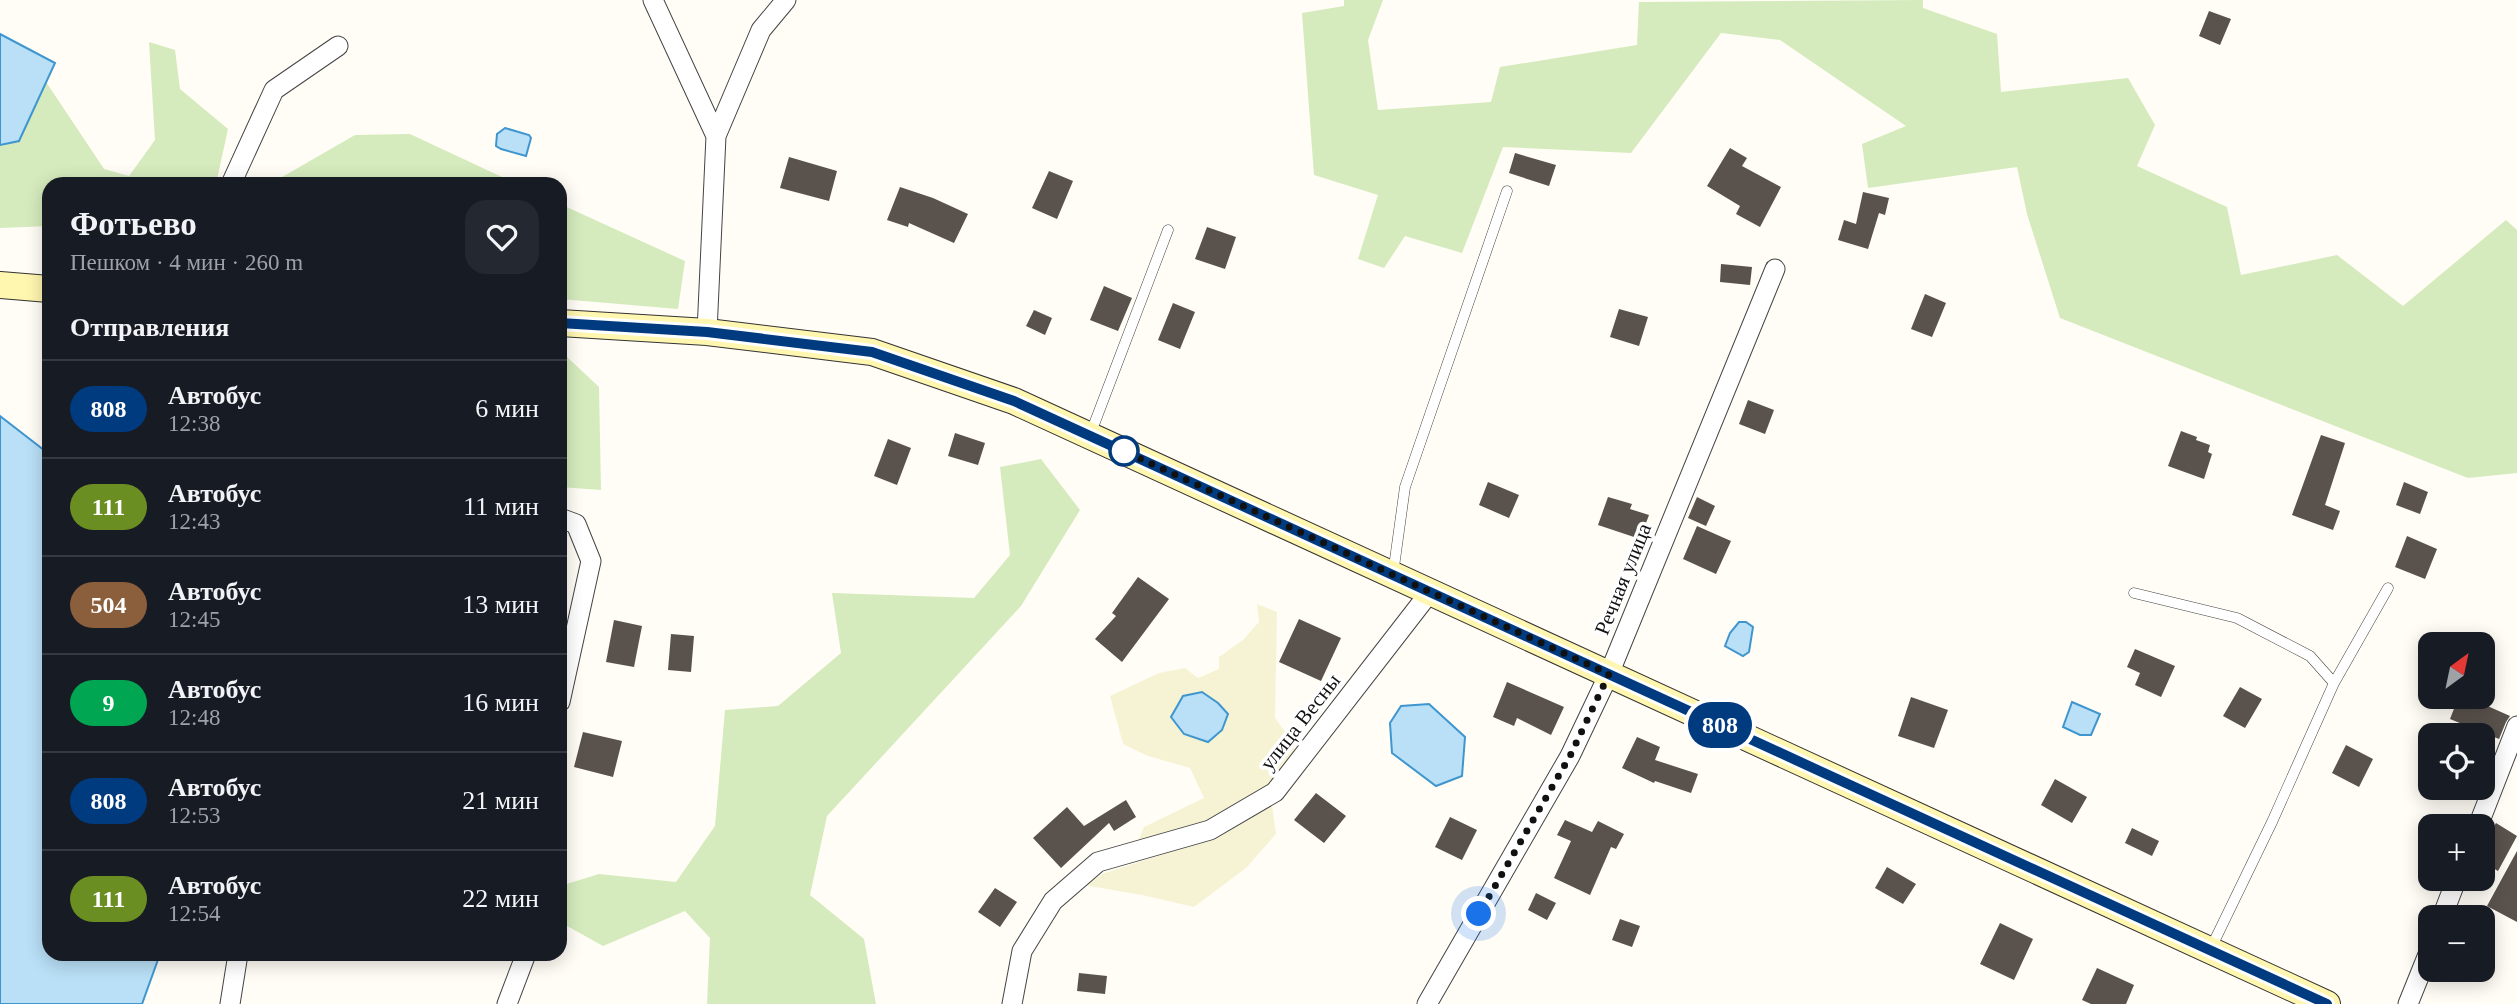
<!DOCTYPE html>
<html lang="ru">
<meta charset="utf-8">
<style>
:root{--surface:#171b24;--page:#242831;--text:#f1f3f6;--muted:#9ea1a6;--line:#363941}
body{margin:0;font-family:"Times New Roman",serif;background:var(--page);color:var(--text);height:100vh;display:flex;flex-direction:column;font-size:26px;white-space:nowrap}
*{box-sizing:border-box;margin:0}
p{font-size:23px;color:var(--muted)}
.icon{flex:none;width:38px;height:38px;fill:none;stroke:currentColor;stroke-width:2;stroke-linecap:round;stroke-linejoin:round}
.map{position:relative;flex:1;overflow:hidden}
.panel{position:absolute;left:42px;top:177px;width:525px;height:784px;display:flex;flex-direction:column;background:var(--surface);border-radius:21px;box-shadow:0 4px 18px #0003}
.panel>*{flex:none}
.badge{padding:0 14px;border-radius:23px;font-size:24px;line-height:46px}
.needle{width:46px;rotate:33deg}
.fabs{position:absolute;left:2418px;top:632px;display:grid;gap:14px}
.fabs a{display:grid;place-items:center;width:77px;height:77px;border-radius:14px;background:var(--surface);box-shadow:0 4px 18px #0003;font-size:35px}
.you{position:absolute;width:35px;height:35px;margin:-18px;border:5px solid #fff;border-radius:50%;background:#1a73e8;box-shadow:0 0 0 10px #1a73e833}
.map>.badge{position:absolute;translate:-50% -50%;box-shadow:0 0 0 4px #fff}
h2{padding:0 28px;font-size:26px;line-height:63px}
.round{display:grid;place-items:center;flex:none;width:74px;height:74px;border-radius:21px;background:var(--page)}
.headline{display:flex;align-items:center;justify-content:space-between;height:119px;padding:0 28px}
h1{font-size:33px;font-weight:600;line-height:52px}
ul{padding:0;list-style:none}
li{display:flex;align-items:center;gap:21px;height:98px;padding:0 28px;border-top:2px solid var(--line)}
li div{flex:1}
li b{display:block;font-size:26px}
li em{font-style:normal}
li .badge{min-width:77px;font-weight:700;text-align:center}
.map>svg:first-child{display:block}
</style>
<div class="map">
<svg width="2517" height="1004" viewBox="0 0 2517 1004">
<rect width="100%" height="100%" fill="#fffdf5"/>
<path fill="#f6f3d4" d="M1257,604l20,8 -2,106 16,22 5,13 -29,35 -55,34 -75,22 7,-17 60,-29 -14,-30 -42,-12 -25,-12 -13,-48 49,-23 26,-5 13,10 21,-9v-12l24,-17 16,-18z
M1272,805l4,29 -30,34 -52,39 -52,-12 -58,-10 21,-12 112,-36z"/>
<path fill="#d5ebbd" d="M1344,0h39l-15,40 10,70 113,-8 9,-35 137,-22 2,-43 284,-2v8l74,26 4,58 127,-14 27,47 -18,41 90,41 14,68 96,-20 66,51 103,-86 11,10v243l-49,5 -408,-160 -33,-104 -10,-47 -149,21 -6,-44 44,-18 -126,-86 -59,-7 -90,120 -128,-6 -41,106 -57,-17 -21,32 -26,-9 20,-64 -64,-20 -12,-162 42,-7z
M149,42l26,8 5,39 48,40 -12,55h-167v42l-49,2v-83l19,-4 27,-59 58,87 25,7 26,-36z
M410,134l107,50h-247l85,-49z
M560,204l125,57 -7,48 -118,-10z
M560,356h6l33,31 2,103 -41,-3z
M1041,459l39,51 -59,96 -194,210 -17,79 54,44 12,65h-169l3,-66 -25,-27 -82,35 -43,-24v-36l39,-12 77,8 39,-56 10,-116 53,-4 63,-53 -9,-60 142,5 36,-43 -10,-88z"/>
<path fill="#b9e0f7" stroke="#3f96cf" stroke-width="2" d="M0,34l55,29 -36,78 -19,4z
M505,128l24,7 2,3 -5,18 -25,-7 -5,-3 1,-12z
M0,416l49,38v500h111l-18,50h-142z
M1739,622h7l7,5 -4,25 -6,4 -18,-10 5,-13z
M1202,692l16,11 10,11 -6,16 -14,12 -24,-8 -13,-17 12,-21z
M2072,702l28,12 -9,21h-11l-17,-8z
M1429,704l36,33 -3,39 -26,10 -44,-33 -2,-30 11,-17z"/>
<path fill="#5a524d" d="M2209,11l22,8 -11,26 -21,-9z
M1730,148l17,10 -5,8 39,21 -21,40 -24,-13 4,-8 -33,-20z
M1515,153l41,12 -7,21 -40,-13z
M789,157l48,14 -8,30 -49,-13z
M1049,171l24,10 -16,38 -25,-11z
M900,187l33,11 35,16 -14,29 -45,-20 -1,4 -21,-7z
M1863,192l26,6 -4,17 -6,-2 -11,36 -30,-9 6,-20 12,4z
M1207,227l29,10 -11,32 -30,-10z
M1721,264l31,3 -2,18 -30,-3z
M1104,286l28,12 -14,33 -28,-11z
M1925,294l21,9 -14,34 -21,-8z
M1173,303l22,9 -15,37 -22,-9z
M1619,309l29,8 -9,29 -29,-9z
M1034,310l18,8 -7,17 -19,-9z
M1748,400l26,10 -9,24 -26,-10z
M2181,431l16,6 -1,3 14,5 -2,7 4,2 -8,25 -36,-13z
M955,433l30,10 -7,22 -30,-9z
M2321,435l24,8 -20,62 15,6 -7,19 -41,-15z
M888,439l23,9 -14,37 -23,-9z
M1488,482l31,13 -10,23 -30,-13z
M2404,482l24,10 -8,22 -24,-9z
M1608,497l24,7 -2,5 19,6 -9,24 -42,-14z
M1697,497l18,9 -9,20 -18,-8z
M1697,526l34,15 -15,33 -33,-15z
M2407,536l30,13 -12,30 -30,-12z
M1138,577l31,22 -47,63 -27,-23 21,-23 -4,-3z
M1299,619l42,19 -20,43 -42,-19z
M614,620l28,6 -8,41 -28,-5z
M671,634l23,2 -3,36 -23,-2z
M2135,649l40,17 -14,31 -26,-12 5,-12 -13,-6z
M1507,682l57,25 -13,28 -34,-17 -3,8 -21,-9z
M2240,687l22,12 -17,29 -22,-12z
M2459,696h6l45,20 -4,6 -7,17 -49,-20z
M1911,697l37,13 -14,38 -36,-12z
M583,732l39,9 -9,36 -39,-10z
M1637,737l23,10 -5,13 43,14 -7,19 -36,-12 -1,2 -32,-15z
M2346,745l27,14 -14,28 -27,-14z
M2055,779l32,18 -15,26 -31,-18z
M1316,793l30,23 -22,27 -30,-23z
M1126,800l10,17 -22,14 -5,-8 -48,45 -28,-30 34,-31 17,19z
M1450,817l27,13 -15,30 -27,-13z
M1565,820l27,12 6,-11 26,13 -8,15 -5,-2 -21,48 -36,-17 17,-37 -14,-6z
M2496,823l21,13 -19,35 -15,-9v-18z
M2132,828l27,13 -7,15 -27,-13z
M2517,851v71l-30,-16z
M1887,867l29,17 -13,20 -28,-16z
M995,888l22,14 -17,25 -22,-15z
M1536,893l20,10 -9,17 -19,-10z
M1620,919l20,7 -8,21 -20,-7z
M2000,923l33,16 -19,41 -34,-16z
M2097,968l37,17 -8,19h-35l-9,-4z
M1079,973l28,3 -2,18 -28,-3z"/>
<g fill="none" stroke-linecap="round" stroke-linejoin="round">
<defs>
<path id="service" d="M1090,435l78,-205
M1393,574l12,-87 102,-296
M2134,593l103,25 73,38 24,27
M2210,950l62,-128 62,-139 54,-95"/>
<path id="minor" d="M653,0l63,136
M231,184l43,-94 64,-44
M707,332l9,-196 45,-106 25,-30
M560,518l16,6 15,37 -31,141
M2478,826l39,-100
M2442,917l15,-39
M230,1004l8,-50
M507,1004l19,-50
M1012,1004l10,-53 31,-50 45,-39 112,-32 65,-38 155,-200
M1427,1004l143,-248 39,-82 166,-405
M2408,1004l23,-57"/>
<path id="secondary" d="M0,285l49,4
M560,323l147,9 165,20 142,49 1313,603"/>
</defs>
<use href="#service" stroke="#444" stroke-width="11"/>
<use href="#minor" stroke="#444" stroke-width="21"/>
<use href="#secondary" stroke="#333" stroke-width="28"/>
<use href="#service" stroke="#fff" stroke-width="10"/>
<use href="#minor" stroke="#fff" stroke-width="19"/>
<use href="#secondary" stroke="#fff6b0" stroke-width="26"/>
</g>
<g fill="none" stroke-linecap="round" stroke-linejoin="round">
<defs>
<path id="line" d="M560,323l147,9 165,20 142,49 1313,603"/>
</defs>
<use href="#line" stroke="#fff" stroke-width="16"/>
<use href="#line" stroke="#003b80" stroke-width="10"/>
<path stroke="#111" stroke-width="7" stroke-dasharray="0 12.6" d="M1124,451l-9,-4 494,227 -39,82 -91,158"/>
</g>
<circle fill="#fff" stroke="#003b80" stroke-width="3.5" cx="1124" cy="451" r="14"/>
<g text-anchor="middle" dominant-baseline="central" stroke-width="7" stroke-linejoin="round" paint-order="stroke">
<g font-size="21" fill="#111" stroke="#fff">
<text transform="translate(1623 579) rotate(-68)">Речная улица</text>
<text transform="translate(1300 722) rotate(-52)">улица Весны</text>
</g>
</g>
</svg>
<div class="fabs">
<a><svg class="needle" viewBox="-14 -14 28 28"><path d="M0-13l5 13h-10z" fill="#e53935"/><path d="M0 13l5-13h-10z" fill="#9ea1a6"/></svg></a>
<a><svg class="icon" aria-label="locate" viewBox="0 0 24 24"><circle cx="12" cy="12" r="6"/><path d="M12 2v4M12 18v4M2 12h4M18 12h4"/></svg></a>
<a>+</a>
<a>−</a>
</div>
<div class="you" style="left:1479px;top:914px"></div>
<b class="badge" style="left:1720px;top:725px;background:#003b80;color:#fff">808</b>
<section class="panel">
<div class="headline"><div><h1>Фотьево</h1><p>Пешком · 4 мин · 260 m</p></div><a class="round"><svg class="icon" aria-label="heart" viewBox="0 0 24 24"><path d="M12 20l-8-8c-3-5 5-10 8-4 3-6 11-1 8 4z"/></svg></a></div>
<h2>Отправления</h2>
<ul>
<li><span class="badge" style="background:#003b80;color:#fff">808</span><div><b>Автобус</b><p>12:38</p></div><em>6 мин</em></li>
<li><span class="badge" style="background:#6b8e23;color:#fff">111</span><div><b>Автобус</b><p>12:43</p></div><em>11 мин</em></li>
<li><span class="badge" style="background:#8b5e3c;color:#fff">504</span><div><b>Автобус</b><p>12:45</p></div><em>13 мин</em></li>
<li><span class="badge" style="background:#00a651;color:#fff">9</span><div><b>Автобус</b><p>12:48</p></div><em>16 мин</em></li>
<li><span class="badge" style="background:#003b80;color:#fff">808</span><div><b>Автобус</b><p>12:53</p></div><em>21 мин</em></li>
<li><span class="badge" style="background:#6b8e23;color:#fff">111</span><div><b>Автобус</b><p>12:54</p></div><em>22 мин</em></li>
</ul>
</section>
</div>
